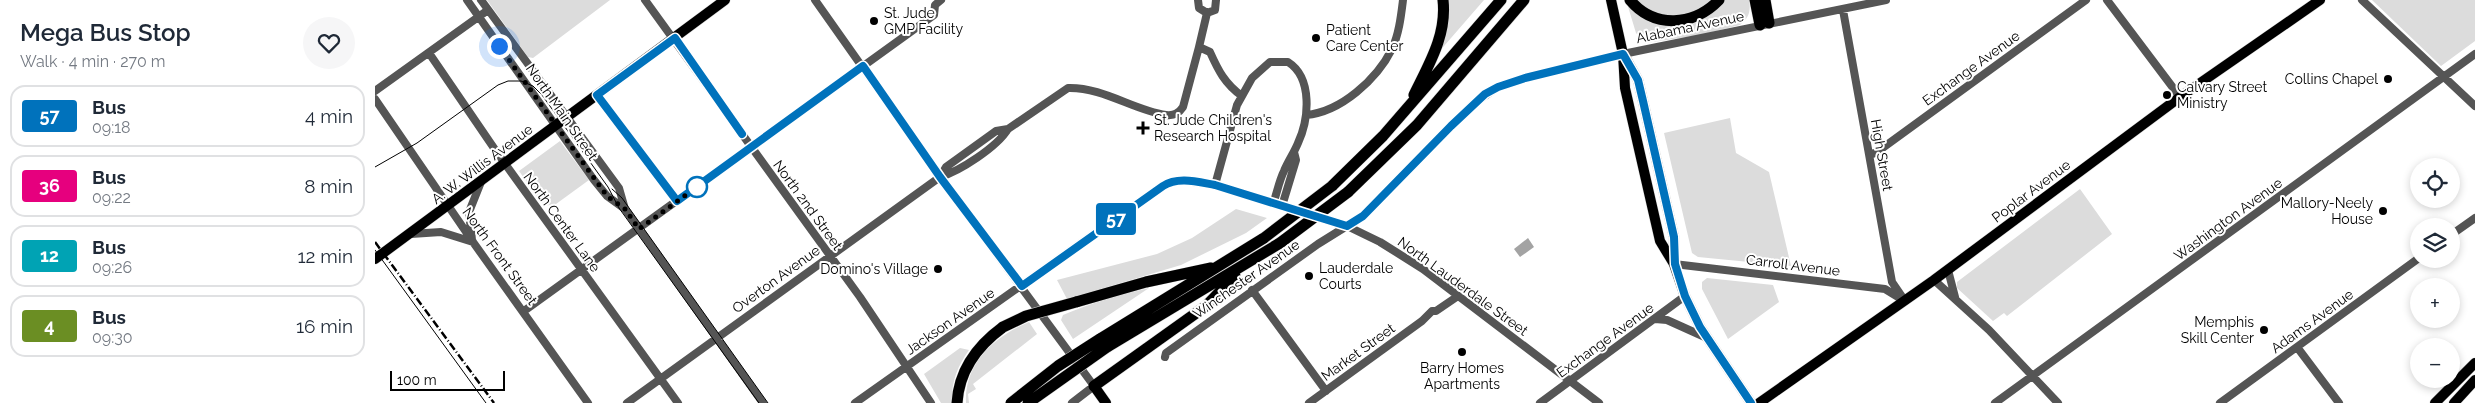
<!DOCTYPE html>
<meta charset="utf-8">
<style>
:root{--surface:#fff;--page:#f6f6f7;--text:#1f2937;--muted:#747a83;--line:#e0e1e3}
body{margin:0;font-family:Raleway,sans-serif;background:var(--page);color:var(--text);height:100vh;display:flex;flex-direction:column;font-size:19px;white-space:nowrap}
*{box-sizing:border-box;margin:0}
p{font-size:16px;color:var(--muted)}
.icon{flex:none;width:28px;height:28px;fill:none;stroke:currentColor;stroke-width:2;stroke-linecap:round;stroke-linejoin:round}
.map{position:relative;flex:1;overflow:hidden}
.side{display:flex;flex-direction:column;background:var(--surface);width:375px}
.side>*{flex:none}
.badge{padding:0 10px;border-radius:4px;font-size:18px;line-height:32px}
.tools{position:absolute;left:2035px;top:158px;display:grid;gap:10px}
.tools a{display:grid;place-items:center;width:50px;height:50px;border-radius:50%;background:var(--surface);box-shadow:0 2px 8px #0003;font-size:25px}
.scale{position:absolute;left:15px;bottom:12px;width:115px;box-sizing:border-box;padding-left:5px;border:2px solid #000;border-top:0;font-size:14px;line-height:18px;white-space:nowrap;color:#000;-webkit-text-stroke:4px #fff;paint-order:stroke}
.you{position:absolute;width:25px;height:25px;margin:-12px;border:4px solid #fff;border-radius:50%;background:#1a73e8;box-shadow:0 0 0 8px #1a73e833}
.map>.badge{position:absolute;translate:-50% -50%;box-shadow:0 0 0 2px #fff}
.round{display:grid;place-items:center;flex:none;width:52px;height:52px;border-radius:26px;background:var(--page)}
.headline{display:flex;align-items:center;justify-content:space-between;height:85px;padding:0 20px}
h1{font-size:24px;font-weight:600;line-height:38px}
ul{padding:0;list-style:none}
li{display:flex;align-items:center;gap:15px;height:62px;margin:0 10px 8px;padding:0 10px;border:2px solid var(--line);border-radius:15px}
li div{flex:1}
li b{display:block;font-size:19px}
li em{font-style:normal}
li .badge{min-width:55px;font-weight:700;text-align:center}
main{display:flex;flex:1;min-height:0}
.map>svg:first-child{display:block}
</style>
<main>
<section class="side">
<div class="headline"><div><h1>Mega Bus Stop</h1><p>Walk · 4 min · 270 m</p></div><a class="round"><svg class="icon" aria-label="heart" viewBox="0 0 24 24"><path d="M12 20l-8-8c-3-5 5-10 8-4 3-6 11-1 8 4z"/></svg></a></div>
<ul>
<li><span class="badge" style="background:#0072bc;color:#fff">57</span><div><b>Bus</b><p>09:18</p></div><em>4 min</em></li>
<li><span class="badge" style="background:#e6007e;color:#fff">36</span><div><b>Bus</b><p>09:22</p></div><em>8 min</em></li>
<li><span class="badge" style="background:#00a3b4;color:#fff">12</span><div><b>Bus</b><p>09:26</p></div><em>12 min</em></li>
<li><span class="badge" style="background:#6b8e23;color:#fff">4</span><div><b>Bus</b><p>09:30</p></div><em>16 min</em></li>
</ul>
</section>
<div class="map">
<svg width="2100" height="403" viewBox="0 0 2100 403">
<rect width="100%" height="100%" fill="#fff"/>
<path fill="#dcdcdc" d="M112,0h123l-77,58 -5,-1z
M1072,0h37l-46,53z
M1251,0c9,7 18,17 28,21 26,12 51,-2 69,-21h26c2,11 0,18 -9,25l-40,10 -54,8 -10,-10z
M1261,0h75c-23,22 -53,20 -75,0z
M1997,0h103v41l-34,25z
M1355,118l6,35 33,19 22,94 -93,-9 -6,-4 -28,-120z
M185,141l29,39 -33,24 -12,2 -25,-35z
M1705,189l32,45 -105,82 -3,-3 -11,8 -36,-33v-6z
M861,209l31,9 -21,15 -65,32 -114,34 -10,-19 100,-26 35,-16z
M1332,278l66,7 6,17 -51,37 -26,-50v-7z
M774,288l-76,51 -12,-19 2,-5c28,-12 56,-20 86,-27z
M654,322l8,12 -64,50 3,5 -8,5 1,9h-3c-2,-40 29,-67 63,-81z
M585,348l9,2c-12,17 -18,33 -17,53h-11l-17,-29z"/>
<path fill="#a3a3a3" d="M1153,238l6,9 -14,10 -6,-8z"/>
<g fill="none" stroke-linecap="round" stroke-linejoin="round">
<defs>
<path id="major" d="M1236,0l12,54 2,34 35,153 14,23 11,32 15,31 51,76
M1250,57l13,23 5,21 31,136v26
M0,259l350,-259
M719,386l12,17
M1384,403l175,-123 246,-183 140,-97
M2060,403l40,-40
M2079,403l21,-23"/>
<path id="highway" d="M1255,0c24,29 64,26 89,0
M1380,0l5,25
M1390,0l4,23
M1039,95c15,-31 33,-60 29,-95
M957,186l51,-50 118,-136
M973,192l69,-67 107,-125
M701,302l70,-20 65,-14
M725,339l164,-101
M732,347l173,-104
M719,386l112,-80 29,-30
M582,403c2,-33 20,-57 46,-76"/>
</defs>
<use href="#major" stroke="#dbdbdb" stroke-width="11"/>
<use href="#highway" stroke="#dbdbdb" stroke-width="12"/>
<path stroke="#555" stroke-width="8" d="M92,0l127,180 13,16 18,13 138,194
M106,0l138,188 6,21
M270,0l215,297 71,106
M440,0l125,177 154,209 -22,17
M823,0l1,8 8,5 8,-3 1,-10
M1732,0l73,97
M1987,0l113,106
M1468,10l49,272 13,19
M832,13l-8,34 11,5c8,18 15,32 32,44
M54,53l69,101 180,249
M0,91l113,-81
M0,99l98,143 115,161
M931,115c35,-3 71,-36 86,-66 7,-15 9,-33 11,-49
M1495,155l7,-3 209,-152
M565,177l6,-10 50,-36 12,-2
M840,185l22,-80 15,-27 18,-16h18c25,16 21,57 10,81 -4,10 -10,18 -14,28 -5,10 -7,22 -11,33
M907,206l14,-46 -2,-8
M36,234l30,-2 32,10
M2076,235l24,-17
M97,240l-3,-28 12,-30
M1299,264l211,25 18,11
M1573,270l7,27
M1559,280l55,50 69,73
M877,290l74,101
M149,311l410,-296 1,-10 6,-5
M1280,319l12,1 40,18
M1922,347l42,56
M790,357l1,-4 152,-109 45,-28 109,-111 26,-18 27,-9 98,-24 263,-54
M252,403l313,-226c20,-6 57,-30 68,-48l60,-41c35,-1 65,22 98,27 7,1 13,-2 17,-8l16,-60
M480,403l308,-218 15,-5 37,5 132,41 33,16 43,27 176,134
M934,403l113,-82 10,-10h4l22,-15
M1165,403l145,-107
M1620,403l480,-349
M1845,403l199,-145"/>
<use href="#major" stroke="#000" stroke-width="10"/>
<use href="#highway" stroke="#000" stroke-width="11"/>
<path stroke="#000" stroke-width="1" d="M0,167l42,-24 81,-58 10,-4h13l12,5 9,9 66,92 11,21 140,195
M237,189l10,9 146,205
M0,250l111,153"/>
<path stroke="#000" stroke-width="2.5" stroke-dasharray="8 2.5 1 2.5" stroke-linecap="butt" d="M0,242l119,161"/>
<defs>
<path id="highway-bridge" d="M889,238l68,-52
M905,243l68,-51
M628,327l23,-11 50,-14
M636,403l47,-37 42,-27
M653,403l79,-56"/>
</defs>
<use href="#highway-bridge" stroke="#dbdbdb" stroke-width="12" stroke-linecap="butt"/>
<use href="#highway-bridge" stroke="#000" stroke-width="11"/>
</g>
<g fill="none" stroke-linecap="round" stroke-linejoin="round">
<defs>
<path id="line" d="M367,134l-67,-96 -78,57 80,106 186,-135 77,111 82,109 141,-100c15,-10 35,-4 52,-1l132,41 16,-10 88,-90 34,-32 13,-7 27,-9 98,-24 15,26 5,21 31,136 1,27 10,32 15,31 51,76"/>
</defs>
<use href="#line" stroke="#fff" stroke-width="11"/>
<use href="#line" stroke="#0072bc" stroke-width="8"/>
<path stroke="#000" stroke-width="5" stroke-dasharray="0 9" d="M124,46l108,150 18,13 14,20 58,-42"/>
</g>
<g fill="#000" stroke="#fff" stroke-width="2">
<circle cx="499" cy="21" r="5"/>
<circle cx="941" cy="38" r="5"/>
<circle cx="2013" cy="79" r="5"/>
<circle cx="1792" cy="95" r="5"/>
<path d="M765.5 120.5h5v5h5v5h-5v5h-5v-5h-5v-5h5z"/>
<circle cx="2008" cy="211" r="5"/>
<circle cx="563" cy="269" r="5"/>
<circle cx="934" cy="276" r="5"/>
<circle cx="1889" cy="330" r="5"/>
<circle cx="1087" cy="352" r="5"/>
</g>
<circle fill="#fff" stroke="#0072bc" stroke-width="2.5" cx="322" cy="187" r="10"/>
<g text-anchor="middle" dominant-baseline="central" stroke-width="4" stroke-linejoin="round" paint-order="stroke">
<g font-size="14" fill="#000" stroke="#fff" text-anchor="start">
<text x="509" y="13">St. Jude<tspan x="509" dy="16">GMP Facility</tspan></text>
<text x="951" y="30">Patient<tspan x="951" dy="16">Care Center</tspan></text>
<text x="2003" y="79" text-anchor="end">Collins Chapel</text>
<text x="1802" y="87">Calvary Street<tspan x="1802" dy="16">Ministry</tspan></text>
<text x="779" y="120">St. Jude Children's<tspan x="779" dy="16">Research Hospital</tspan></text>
<text x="1998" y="203" text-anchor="end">Mallory-Neely<tspan x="1998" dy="16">House</tspan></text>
<text x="944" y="268">Lauderdale<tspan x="944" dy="16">Courts</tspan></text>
<text x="553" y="269" text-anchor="end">Domino's Village</text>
<text x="1879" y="322" text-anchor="end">Memphis<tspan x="1879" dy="16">Skill Center</tspan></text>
<text x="1087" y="368" text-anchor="middle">Barry Homes<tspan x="1087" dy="16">Apartments</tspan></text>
</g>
<g font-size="14" fill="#000" stroke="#fff">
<text transform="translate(1315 27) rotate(-12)">Alabama Avenue</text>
<text transform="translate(1596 68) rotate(-36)">Exchange Avenue</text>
<text transform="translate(187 112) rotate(55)">North Main Street</text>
<text transform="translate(1507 155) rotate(80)">High Street</text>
<text transform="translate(107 164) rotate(-37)">A. W. Willis Avenue</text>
<text transform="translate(1656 191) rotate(-37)">Poplar Avenue</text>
<text transform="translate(433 205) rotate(54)">North 2nd Street</text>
<text transform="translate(1853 219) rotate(-36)">Washington Avenue</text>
<text transform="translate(187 222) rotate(54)">North Center Lane</text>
<text transform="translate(125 256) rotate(54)">North Front Street</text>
<text transform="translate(1418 265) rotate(7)">Carroll Avenue</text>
<text transform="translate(401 279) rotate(-36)">Overton Avenue</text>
<text transform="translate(871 279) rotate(-35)">Winchester Avenue</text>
<text transform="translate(1088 286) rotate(36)">North Lauderdale Street</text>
<text transform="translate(575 321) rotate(-35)">Jackson Avenue</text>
<text transform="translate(1937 321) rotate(-36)">Adams Avenue</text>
<text transform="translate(1230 340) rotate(-36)">Exchange Avenue</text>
<text transform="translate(983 352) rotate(-36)">Market Street</text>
</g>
</g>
</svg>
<div class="tools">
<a><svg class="icon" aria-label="locate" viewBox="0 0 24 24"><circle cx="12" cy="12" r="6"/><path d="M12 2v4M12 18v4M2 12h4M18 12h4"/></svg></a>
<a><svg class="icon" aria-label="layers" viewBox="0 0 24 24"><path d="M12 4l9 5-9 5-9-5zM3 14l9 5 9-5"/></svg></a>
<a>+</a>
<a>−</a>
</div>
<div class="scale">100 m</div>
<div class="you" style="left:124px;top:46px"></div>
<b class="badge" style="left:741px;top:219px;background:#0072bc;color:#fff">57</b>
</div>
</main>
